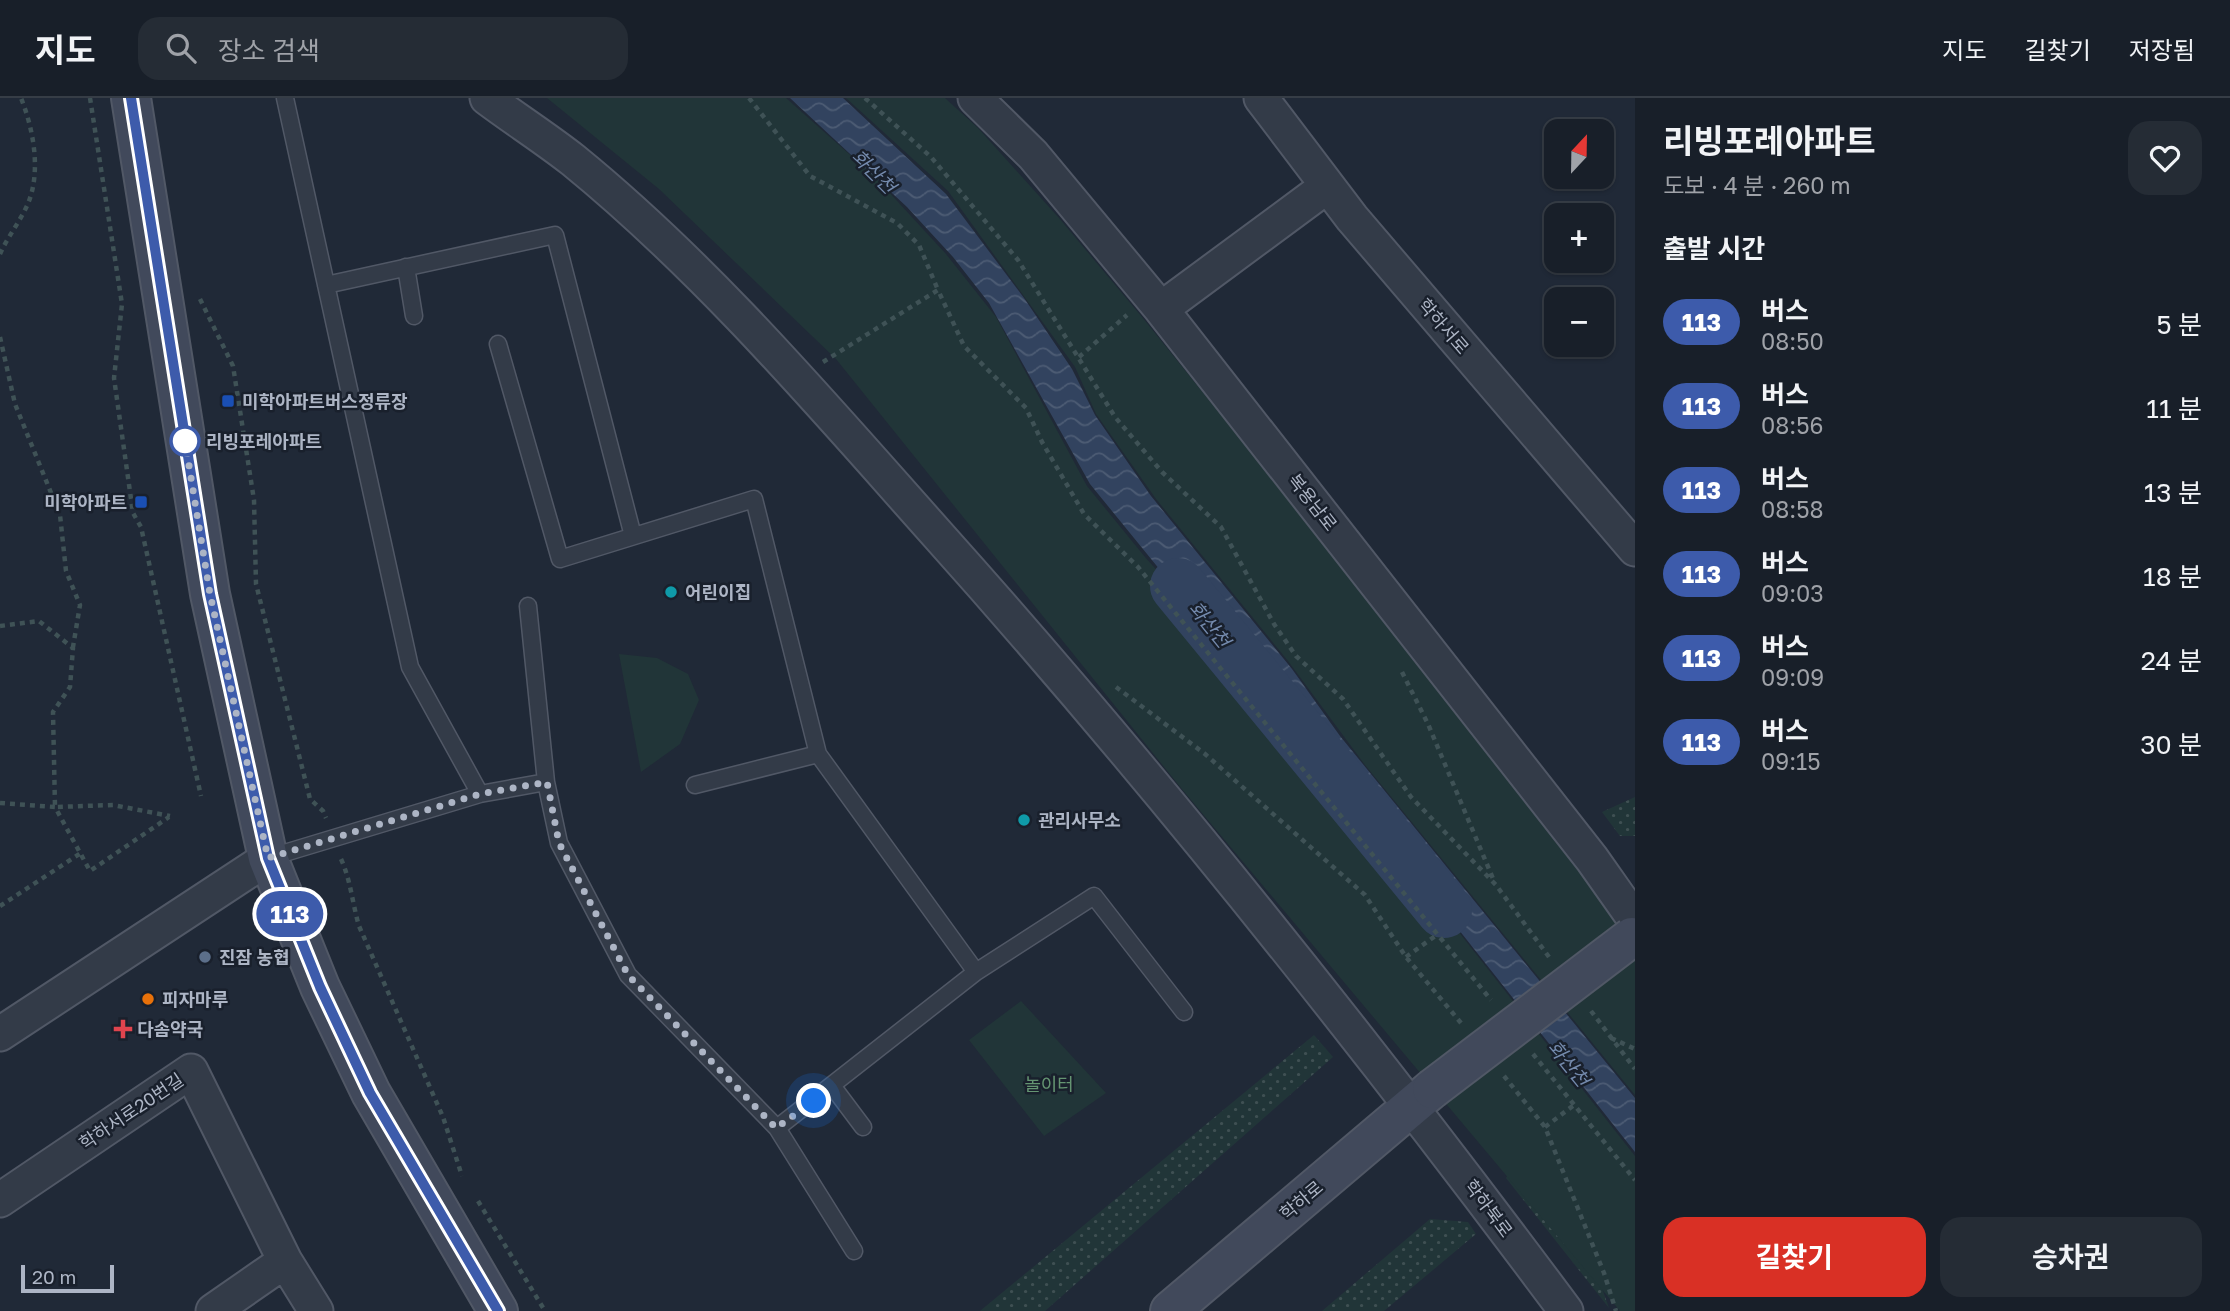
<!DOCTYPE html>
<html lang="ko">
<meta charset="utf-8">
<style>
:root{--surface:#181f29;--page:#252c35;--text:#f1f3f6;--muted:#9fa2a8;--line:#363d46;--accent:#d93025}
body{margin:0;font-family:"Golos Text","Noto Sans KR",sans-serif;background:var(--page);color:var(--text);height:100vh;display:flex;flex-direction:column;font-size:26px;white-space:nowrap}
*{box-sizing:border-box;margin:0}
p{font-size:23px;color:var(--muted)}
.icon{flex:none;width:38px;height:38px;fill:none;stroke:currentColor;stroke-width:2;stroke-linecap:round;stroke-linejoin:round}
.map{position:relative;flex:1;overflow:hidden}
.sheet{display:flex;flex-direction:column;background:var(--surface);width:595px}
.sheet>*{flex:none}
.badge{padding:0 14px;border-radius:23px;font-size:24px;line-height:46px}
.needle{width:46px;rotate:22deg}
.fabs{position:absolute;left:1544px;top:21px;display:grid;gap:14px}
.fabs a{display:grid;place-items:center;width:70px;height:70px;border-radius:14px;background:var(--surface);box-shadow:0 2px 5px #0004,0 0 0 2px var(--line);font-size:35px}
.scale{position:absolute;left:21px;bottom:18px;width:93px;box-sizing:border-box;padding-left:7px;border:4px solid #adb5c5;border-top:0;font-size:19px;line-height:24px;white-space:nowrap;color:#adb5c5;-webkit-text-stroke:5px #19202c;paint-order:stroke}
.you{position:absolute;width:35px;height:35px;margin:-18px;border:5px solid #fff;border-radius:50%;background:#1a73e8;box-shadow:0 0 0 10px #1a73e833}
.map>.badge{position:absolute;translate:-50% -50%;box-shadow:0 0 0 4px #fff}
h2{padding:0 28px;font-size:26px;line-height:63px}
.round{display:grid;place-items:center;flex:none;width:74px;height:74px;border-radius:21px;background:var(--page)}
.summary{display:flex;align-items:center;justify-content:space-between;height:119px;padding:0 28px}
h1{font-size:33px;font-weight:700;line-height:52px}
.primary-button{display:flex;gap:14px;margin-top:auto;padding:14px 28px}
.primary-button a{flex:1;height:80px;border-radius:21px;background:var(--accent);color:#fff;font-size:28px;font-weight:700;line-height:80px;text-align:center}
.primary-button a+a{background:var(--page);color:var(--text)}
ul{padding:0;list-style:none}
li{display:flex;align-items:center;gap:21px;height:84px;padding:0 28px}
li div{flex:1}
li b{display:block;font-size:26px}
li em{font-style:normal}
li .badge{min-width:77px;font-weight:700;text-align:center}
header{display:flex;align-items:center;gap:42px;box-sizing:border-box;height:98px;padding:0 35px;background:var(--surface);border-bottom:2px solid var(--line)}
header strong{font-size:33px}
nav{display:flex;gap:38px;margin-inline-start:auto;font-size:24px}
.search{width:490px;height:63px;background:var(--page);display:flex;align-items:center;gap:18px;box-sizing:border-box;padding:0 24px;border-radius:21px;color:var(--muted);font-size:26px}
main{display:flex;flex:1;min-height:0}
.map>svg:first-child{display:block}
</style>
<header>
<strong>지도</strong>
<div class="search"><svg class="icon" aria-label="search" viewBox="0 0 24 24"><circle cx="10" cy="10" r="6"/><path d="M15 15l6 6"/></svg>장소 검색</div>
<nav><a>지도</a><a>길찾기</a><a>저장됨</a></nav>
</header>
<main>
<div class="map">
<svg width="1635" height="1213" viewBox="0 0 1635 1213">
<defs>
<pattern id="grass-dots" width="8" height="8" patternUnits="userSpaceOnUse" patternTransform="scale(1.75)"><rect width="8" height="8" fill="#213538"/><path d="M2 2h.1M6 6h.1" fill="none" stroke="#3f5053" stroke-width="1.8" stroke-linecap="round"/></pattern>
<pattern id="water-waves" width="16" height="10" patternUnits="userSpaceOnUse" patternTransform="scale(1.75)"><rect width="16" height="10" fill="#32435f"/><path d="M0 5q4-4 8 0t8 0" fill="none" stroke="#4d5c74"/></pattern>
</defs>
<rect width="100%" height="100%" fill="#202937"/>
<path fill="url(#grass-dots)" d="M1635,699v39h-15l-18,-24z
M1314,937l19,22 -288,254h-65z
M1515,1065l84,117 10,28 -103,-130z
M1430,1121l38,3 8,12 -92,77h-62z"/>
<path fill="#213538" d="M547,0h239l89,79 71,77 50,63 91,169 58,71 130,145 30,45 153,184 177,225v155h-15l-439,-523 -345,-429 -177,-170z
M846,0h99l33,30 81,90 83,99 305,378 188,240v160l-270,-330 -77,-104 -132,-162 -60,-85 -21,-47 -127,-176z
M619,556l38,4 31,16 11,26 -19,44 -39,28z
M1021,903l85,92 -62,43 -75,-96z"/>
<path fill="url(#water-waves)" d="M790,0h53l103,96 78,104 48,71 23,46 56,81 141,173 48,67 295,362v54l-176,-222 -152,-184 -31,-45 -85,-93 -101,-124 -101,-181 -36,-46 -46,-50z"/>
<g fill="none" stroke-linecap="round" stroke-linejoin="round">
<path stroke="#32435f" stroke-width="56" d="M1178,488l266,324"/>
<defs>
<path id="lane" d="M285,0l125,569 70,127
M406,169l8,49
M326,187l229,-50 78,301
M498,246l62,215 194,-60 64,255 158,218
M528,508l18,176
M695,687l123,-31
M268,760l212,-64 66,-12 13,61 69,132 149,153 199,-156 118,-76 90,116
M833,989l30,40
M777,1030l77,123"/>
<path id="street" d="M487,0c28,21 58,40 86,62 135,110 250,246 365,375 222,248 429,509 628,776
M975,0l58,57 128,154 431,550 43,61
M1261,0l91,120 283,331
M1161,211l165,-122
M0,936l268,-176
M0,1102l191,-129 94,190 31,50
M213,1213l72,-50"/>
<path id="secondary" d="M131,0l79,496 58,264 52,129 51,106 127,218
M1170,1213l262,-222"/>
</defs>
<use href="#lane" stroke="#515866" stroke-width="19"/>
<use href="#street" stroke="#515866" stroke-width="37"/>
<use href="#secondary" stroke="#515866" stroke-width="42"/>
<path stroke="#3f5256" stroke-width="4.5" stroke-dasharray="5 5" stroke-linecap="butt" d="M90,0l32,206 -8,74 19,135 8,14 60,269
M749,0l61,78 87,47 22,22 19,45
M865,0l66,59 87,103 97,157 47,55 59,55 53,97 22,32 47,43 68,98 85,88 53,72
M0,156c8,-18 22,-35 29,-53 12,-32 4,-73 -8,-103
M200,201l33,67 21,134 2,84 54,215 13,12 3,7
M0,239l15,67 45,111 6,56 14,34 -7,42
M1079,259l48,-42
M823,264l115,-72 26,56 62,62 16,34 42,72 54,53 353,433
M0,528l39,-5 34,27 -3,39 -17,25 2,95 58,-2 57,11
M1402,574l26,52 66,157
M1116,589l89,67 160,141 41,62 55,66
M0,705l55,4 35,64 79,-54
M341,761c10,22 11,43 18,67l84,191 19,59
M0,808l81,-53
M1406,859l32,-23
M1591,913l44,58
M1611,940l24,11
M1533,956l102,126
M1504,978l41,51 59,146 12,38
M1545,1029l29,-22
M478,1103l67,110"/>
<use href="#lane" stroke="#333b48" stroke-width="16"/>
<use href="#street" stroke="#333b48" stroke-width="33"/>
<use href="#secondary" stroke="#41495b" stroke-width="38"/>
<defs>
<path id="secondary-bridge" d="M1432,991l200,-152"/>
</defs>
<use href="#secondary-bridge" stroke="#515866" stroke-width="42" stroke-linecap="butt"/>
<use href="#secondary-bridge" stroke="#41495b" stroke-width="38"/>
</g>
<g fill="none" stroke-linecap="round" stroke-linejoin="round">
<defs>
<path id="line" d="M131,0l79,496 58,264 52,129 50,106 128,218"/>
</defs>
<use href="#line" stroke="#fff" stroke-width="16"/>
<use href="#line" stroke="#3d5bab" stroke-width="10"/>
<path stroke="#adb5c5" stroke-width="7" stroke-dasharray="0 12.6" d="M185,343l25,153 58,264 212,-64 67,-12 12,61 69,132 148,153 38,-27"/>
</g>
<g fill="#1a4fb4" stroke="#19202c" stroke-width="2.5">
<rect x="221" y="296" width="14" height="14" rx="3.5"/>
<rect x="134" y="397" width="14" height="14" rx="3.5"/>
</g>
<circle fill="#fff" stroke="#3d5bab" stroke-width="3.5" cx="185" cy="343" r="14"/>
<g fill="#0f9aa8" stroke="#19202c" stroke-width="2.5">
<circle cx="671" cy="494" r="7"/>
<circle cx="1024" cy="722" r="7"/>
</g>
<circle fill="#5c6f8a" stroke="#19202c" stroke-width="2.5" cx="205" cy="859" r="7"/>
<circle fill="#e8710a" stroke="#19202c" stroke-width="2.5" cx="148" cy="901" r="7"/>
<path fill="#e0444e" stroke="#19202c" stroke-width="2.5" d="M119.5 920.5h7v7h7v7h-7v7h-7v-7h-7v-7h7z"/>
<g text-anchor="middle" dominant-baseline="central" stroke-width="5" stroke-linejoin="round" paint-order="stroke">
<g font-size="18" fill="#adb5c5" stroke="#19202c">
<text transform="translate(1444 228) rotate(49)">학하서로</text>
<text transform="translate(1313 404) rotate(52)">복용남로</text>
<text transform="translate(131 1013) rotate(-34)">학하서로20번길</text>
<text transform="translate(1301 1102) rotate(-40)">학하로</text>
<text transform="translate(1489 1110) rotate(53)">학하북로</text>
</g>
<g font-size="18" font-weight="bold" fill="#adb5c5" stroke="#19202c" text-anchor="start">
<text x="242" y="303">미학아파트버스정류장</text>
<text x="127" y="404" text-anchor="end">미학아파트</text>
<text x="685" y="494">어린이집</text>
<text x="1038" y="722">관리사무소</text>
<text x="219" y="859">진잠 농협</text>
<text x="162" y="901">피자마루</text>
<text x="137" y="931">다솜약국</text>
</g>
<g font-size="18" font-weight="bold" fill="#adb5c5" stroke="#19202c" text-anchor="start">
<text x="206" y="343">리빙포레아파트</text>
</g>
<g font-size="18" fill="#659572" stroke="#19202c">
<text x="1049" y="986">놀이터</text>
</g>
<g font-size="19" font-style="italic" fill="#748aad" stroke="#19202c">
<text transform="translate(874 73) rotate(45)">화산천</text>
<text transform="translate(1210 526) rotate(51)">화산천</text>
<text transform="translate(1569 965) rotate(51)">화산천</text>
</g>
</g>
</svg>
<div class="fabs">
<a><svg class="needle" viewBox="-14 -14 28 28"><path d="M0-13l5 13h-10z" fill="#e53935"/><path d="M0 13l5-13h-10z" fill="#9fa2a8"/></svg></a>
<a>+</a>
<a>−</a>
</div>
<div class="scale">20 m</div>
<div class="you" style="left:814px;top:1003px"></div>
<b class="badge" style="left:290px;top:816px;background:#3d5bab;color:#fff">113</b>
</div>
<section class="sheet">
<div class="summary"><div><h1>리빙포레아파트</h1><p>도보 · 4 분 · 260 m</p></div><a class="round"><svg class="icon" aria-label="heart" viewBox="0 0 24 24"><path d="M12 20l-8-8c-3-5 5-10 8-4 3-6 11-1 8 4z"/></svg></a></div>
<h2>출발 시간</h2>
<ul>
<li><span class="badge" style="background:#3d5bab;color:#fff">113</span><div><b>버스</b><p>08:50</p></div><em>5 분</em></li>
<li><span class="badge" style="background:#3d5bab;color:#fff">113</span><div><b>버스</b><p>08:56</p></div><em>11 분</em></li>
<li><span class="badge" style="background:#3d5bab;color:#fff">113</span><div><b>버스</b><p>08:58</p></div><em>13 분</em></li>
<li><span class="badge" style="background:#3d5bab;color:#fff">113</span><div><b>버스</b><p>09:03</p></div><em>18 분</em></li>
<li><span class="badge" style="background:#3d5bab;color:#fff">113</span><div><b>버스</b><p>09:09</p></div><em>24 분</em></li>
<li><span class="badge" style="background:#3d5bab;color:#fff">113</span><div><b>버스</b><p>09:15</p></div><em>30 분</em></li>
</ul>
<div class="primary-button"><a>길찾기</a><a>승차권</a></div>
</section>
</main>
